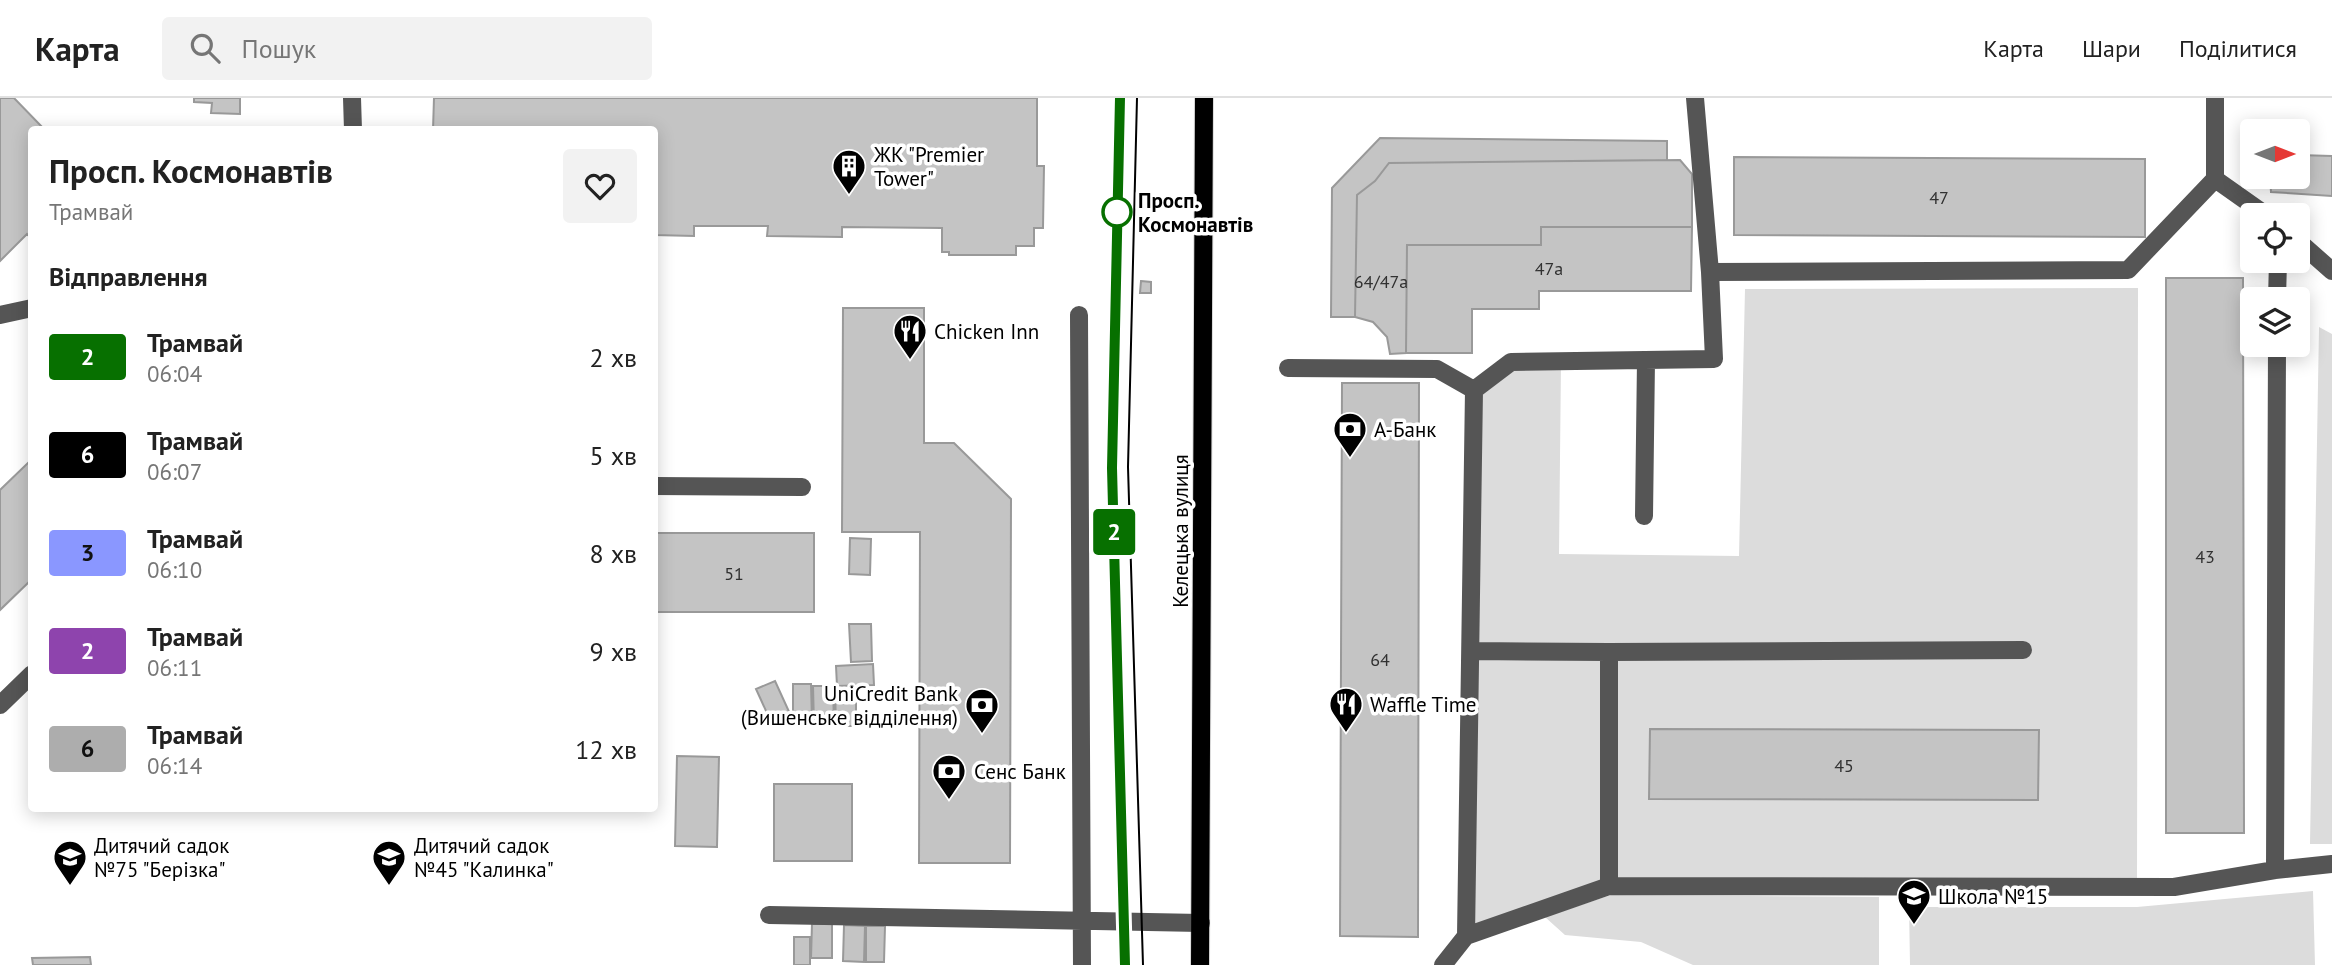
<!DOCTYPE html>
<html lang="uk">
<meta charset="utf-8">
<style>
:root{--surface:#fff;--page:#f2f2f2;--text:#222;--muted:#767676;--line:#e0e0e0}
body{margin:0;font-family:"PT Sans",sans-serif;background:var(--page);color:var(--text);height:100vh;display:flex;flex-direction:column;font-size:26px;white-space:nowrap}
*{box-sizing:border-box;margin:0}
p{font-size:23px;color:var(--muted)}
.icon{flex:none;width:38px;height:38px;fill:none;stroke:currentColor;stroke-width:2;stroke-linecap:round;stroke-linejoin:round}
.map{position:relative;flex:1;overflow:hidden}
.panel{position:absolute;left:28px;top:28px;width:630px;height:686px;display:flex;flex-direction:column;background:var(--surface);border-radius:7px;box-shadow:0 4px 18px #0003}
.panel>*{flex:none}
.badge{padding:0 14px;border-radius:5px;font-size:24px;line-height:46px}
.needle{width:46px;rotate:90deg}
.tools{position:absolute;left:2240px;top:21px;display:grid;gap:14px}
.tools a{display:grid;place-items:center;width:70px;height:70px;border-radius:7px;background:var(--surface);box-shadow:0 4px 18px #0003;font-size:35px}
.map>.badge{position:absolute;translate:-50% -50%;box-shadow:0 0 0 4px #fff}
h2{padding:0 21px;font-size:26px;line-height:63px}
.round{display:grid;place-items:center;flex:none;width:74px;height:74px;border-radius:7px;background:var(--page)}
.headline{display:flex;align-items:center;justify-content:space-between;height:119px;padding:0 21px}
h1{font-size:33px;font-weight:700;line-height:52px}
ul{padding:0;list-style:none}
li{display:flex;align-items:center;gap:21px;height:98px;padding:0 21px}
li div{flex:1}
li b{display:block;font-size:26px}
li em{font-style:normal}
li .badge{min-width:77px;font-weight:700;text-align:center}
header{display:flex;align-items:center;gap:42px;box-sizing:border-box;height:98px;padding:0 35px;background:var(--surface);border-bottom:2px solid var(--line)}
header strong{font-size:33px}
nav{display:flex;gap:38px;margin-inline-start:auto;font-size:24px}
.search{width:490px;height:63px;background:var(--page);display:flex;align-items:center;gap:18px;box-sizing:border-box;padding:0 24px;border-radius:7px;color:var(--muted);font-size:26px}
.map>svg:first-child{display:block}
</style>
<header>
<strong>Карта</strong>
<div class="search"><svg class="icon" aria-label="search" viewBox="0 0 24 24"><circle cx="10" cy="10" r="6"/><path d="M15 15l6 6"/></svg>Пошук</div>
<nav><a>Карта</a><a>Шари</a><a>Поділитися</a></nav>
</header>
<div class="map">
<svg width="2332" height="867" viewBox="0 0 2332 867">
<rect width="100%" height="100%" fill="#fff"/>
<path fill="#dcdcdc" d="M2138,190l-1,599 -528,-1 -143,50 8,-546 37,-28 50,-1 -2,193 180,2 6,-267z
M2319,229l13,7v510h-22z
M2313,793l2,74h-405l-1,-58h228z
M1611,797l268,2v68h-186l-52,-23 -76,-7 -20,-18z"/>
<path fill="#c4c4c4" stroke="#999" stroke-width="2" d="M0,0h14l31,32h-13v109l-5,-5 -27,27z
M194,0h46v16l-29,-1 1,-10 -18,-1z
M434,0h603v68h7l-1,62h-9v18h-18v9h-67v-3h-7v-24l-100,-1v10l-75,-1 1,-10h-74v10l-40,-1v-105h-221z
M1380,40l287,3v19l-278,3 -14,18 -18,14 -2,122h-24l1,-129z
M2298,57l34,1v40l-61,-4 -1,-15h28z
M1734,59l411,2v78l-411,-2z
M1680,62l12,14v53h-151v18h-134l-1,108 -16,1 -3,-17 -14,-15 -18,-5 2,-122 18,-14 14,-18z
M1541,129h151l-1,64h-152v18h-67v44h-66l1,-108h134z
M2166,180h77l1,555h-78z
M1141,183l10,1v11h-11z
M843,210h81v135h30l57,56 -1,364h-91l1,-331h-78z
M1342,285h77l-1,554 -78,-1z
M32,361v120l-32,31v-120z
M654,435h160v79h-160z
M850,440l21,1 -1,36 -21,-1z
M849,526h22l1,37 -21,1z
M873,566l1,21 -37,1 -1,-20z
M775,583l16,35 -19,8 -16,-35z
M793,586h18l1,37h-19z
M813,588h20l1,40h-20z
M856,589v39h-20l-1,-38z
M1650,631l389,1 -1,70 -389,-1z
M677,658l42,1 -2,90 -42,-1z
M774,686h78v77h-78z
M812,826h20v34h-21z
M844,827l21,1 -1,36 -21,-1z
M866,828h19l-1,36h-18z
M794,839h16v28h-16z
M90,859l1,8h-58l-1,-7z"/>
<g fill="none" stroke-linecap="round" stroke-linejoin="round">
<defs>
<path id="major" d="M1200,867l4,-867"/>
</defs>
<use href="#major" stroke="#dbdbdb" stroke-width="20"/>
<path stroke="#555" stroke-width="18" d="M352,0l1,32
M1695,0l15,174
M2215,0v81l51,36
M2298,143l34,30
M2277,201l1,-38
M0,217l32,-7
M1079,217l3,650
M1288,270l149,1 37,21
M654,388l148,1
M1644,418l2,-156
M1472,553l137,1v234
M1609,554l414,-2
M0,607l32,-31
M2275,772l2,-525
M769,817l432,8
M1466,838l8,-546 37,-28 203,-3 -4,-87 418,-2 87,-91
M1443,867l23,-29 143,-50 565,1 101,-17 57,-6"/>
<use href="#major" stroke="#000" stroke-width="18"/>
<path stroke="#000" stroke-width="2" d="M1120,0l-8,370 13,497
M1137,0l-9,369 15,498"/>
</g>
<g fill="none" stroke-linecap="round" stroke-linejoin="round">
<defs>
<path id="line" d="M1120,0l-8,370 13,497"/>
</defs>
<use href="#line" stroke="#fff" stroke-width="16"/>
<use href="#line" stroke="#077000" stroke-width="10"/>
</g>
<defs>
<symbol id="building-pin" viewBox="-11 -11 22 30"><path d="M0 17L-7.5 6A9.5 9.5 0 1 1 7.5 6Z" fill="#000" stroke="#fff"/><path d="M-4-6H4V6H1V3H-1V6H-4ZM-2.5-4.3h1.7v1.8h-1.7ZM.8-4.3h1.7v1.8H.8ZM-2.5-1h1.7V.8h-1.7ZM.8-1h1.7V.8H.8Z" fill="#fff"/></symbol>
<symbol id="restaurant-pin" viewBox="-11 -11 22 30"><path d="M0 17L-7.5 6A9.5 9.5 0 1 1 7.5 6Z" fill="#000" stroke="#fff"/><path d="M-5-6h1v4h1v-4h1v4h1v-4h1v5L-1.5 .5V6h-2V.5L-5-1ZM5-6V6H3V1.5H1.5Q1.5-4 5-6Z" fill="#fff"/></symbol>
<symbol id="bank-pin" viewBox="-11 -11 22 30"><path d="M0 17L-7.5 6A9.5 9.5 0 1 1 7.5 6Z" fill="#000" stroke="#fff"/><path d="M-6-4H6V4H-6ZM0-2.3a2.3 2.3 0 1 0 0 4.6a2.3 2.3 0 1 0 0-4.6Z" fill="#fff"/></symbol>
<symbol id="school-pin" viewBox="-11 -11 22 30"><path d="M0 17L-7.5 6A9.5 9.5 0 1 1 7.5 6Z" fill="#000" stroke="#fff"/><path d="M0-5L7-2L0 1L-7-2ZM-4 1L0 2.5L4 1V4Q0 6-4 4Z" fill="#fff"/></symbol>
</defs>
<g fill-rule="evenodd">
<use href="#building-pin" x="830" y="49" width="38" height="52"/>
<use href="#restaurant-pin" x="891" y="214" width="38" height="52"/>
<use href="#bank-pin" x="1331" y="312" width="38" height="52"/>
<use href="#restaurant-pin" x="1327" y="587" width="38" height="52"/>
<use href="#bank-pin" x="963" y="588" width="38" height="52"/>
<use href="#bank-pin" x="930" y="654" width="38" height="52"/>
<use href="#school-pin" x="51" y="740" width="38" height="52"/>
<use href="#school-pin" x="370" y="740" width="38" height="52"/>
<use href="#school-pin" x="1895" y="779" width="38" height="52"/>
</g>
<circle fill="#fff" stroke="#077000" stroke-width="3.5" cx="1117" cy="114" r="14"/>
<g text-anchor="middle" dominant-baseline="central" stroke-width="7" stroke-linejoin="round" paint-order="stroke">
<g font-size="18" fill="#313131">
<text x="1939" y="99">47</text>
<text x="1549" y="170">47а</text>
<text x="1381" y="183">64/47а</text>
<text x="2205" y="458">43</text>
<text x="734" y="475">51</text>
<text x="1380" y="561">64</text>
<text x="1844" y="667">45</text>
</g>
<g font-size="21" fill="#000" stroke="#fff" text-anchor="start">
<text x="874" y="56">ЖК "Premier<tspan x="874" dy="24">Tower"</tspan></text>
<text x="934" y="233">Chicken Inn</text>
<text x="1374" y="331">А-Банк</text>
<text x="958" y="595" text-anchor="end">UniCredit Bank<tspan x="958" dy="24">(Вишенське відділення)</tspan></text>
<text x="1370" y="606">Waffle Time</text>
<text x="974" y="673">Сенс Банк</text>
<text x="94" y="747">Дитячий садок<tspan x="94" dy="24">№75 "Берізка"</tspan></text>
<text x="414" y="747">Дитячий садок<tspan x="414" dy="24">№45 "Калинка"</tspan></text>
<text x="1938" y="798">Школа №15</text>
</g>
<g font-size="21" font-weight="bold" fill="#000" stroke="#fff" text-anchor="start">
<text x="1138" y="102">Просп.<tspan x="1138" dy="24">Космонавтів</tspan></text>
</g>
<g font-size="21" fill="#000" stroke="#fff">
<text transform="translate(1180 433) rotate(-90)">Келецька вулиця</text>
</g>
</g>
</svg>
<div class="tools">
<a><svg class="needle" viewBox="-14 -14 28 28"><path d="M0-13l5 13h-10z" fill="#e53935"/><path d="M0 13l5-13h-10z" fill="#767676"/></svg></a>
<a><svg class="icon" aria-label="locate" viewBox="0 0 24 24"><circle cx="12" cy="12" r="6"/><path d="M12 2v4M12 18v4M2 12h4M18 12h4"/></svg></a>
<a><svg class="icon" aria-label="layers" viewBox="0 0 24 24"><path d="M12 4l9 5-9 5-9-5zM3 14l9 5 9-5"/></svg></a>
</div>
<b class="badge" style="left:1114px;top:434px;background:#077000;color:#fff">2</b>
<section class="panel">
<div class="headline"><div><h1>Просп. Космонавтів</h1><p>Трамвай</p></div><a class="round"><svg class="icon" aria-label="heart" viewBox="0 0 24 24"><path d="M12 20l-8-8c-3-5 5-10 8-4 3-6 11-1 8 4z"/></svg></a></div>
<h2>Відправлення</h2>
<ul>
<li><span class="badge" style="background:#077000;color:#fff">2</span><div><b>Трамвай</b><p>06:04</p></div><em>2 хв</em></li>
<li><span class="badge" style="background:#000;color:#fff">6</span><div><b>Трамвай</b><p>06:07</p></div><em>5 хв</em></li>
<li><span class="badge" style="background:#8a97ff;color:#111">3</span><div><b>Трамвай</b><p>06:10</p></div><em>8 хв</em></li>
<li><span class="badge" style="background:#8e44ad;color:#fff">2</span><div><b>Трамвай</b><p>06:11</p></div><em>9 хв</em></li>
<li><span class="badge" style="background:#adadad;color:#111">6</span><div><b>Трамвай</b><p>06:14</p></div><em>12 хв</em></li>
</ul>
</section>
</div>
